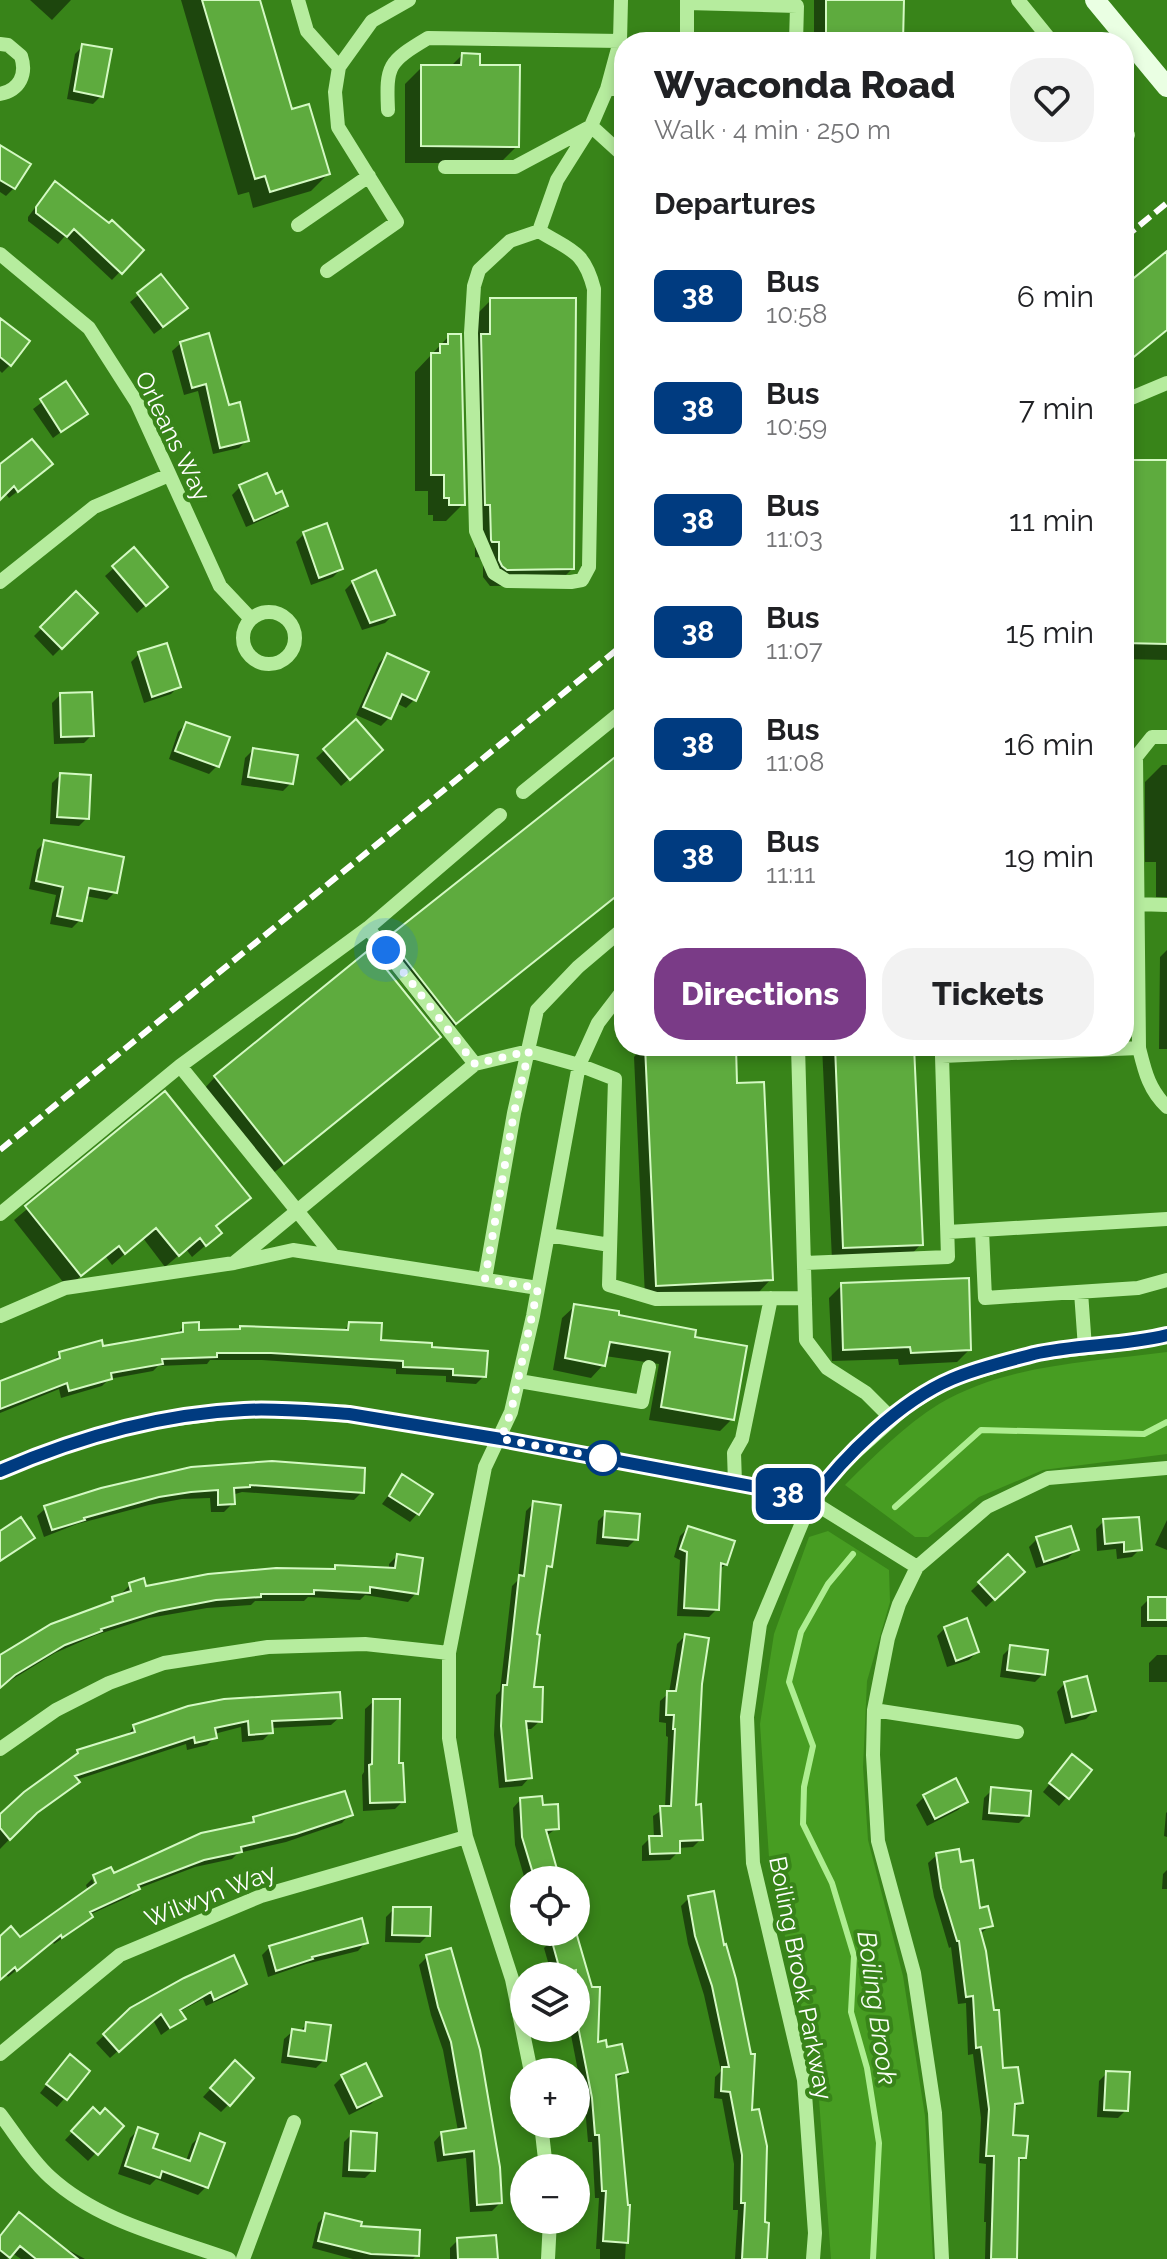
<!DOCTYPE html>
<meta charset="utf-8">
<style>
:root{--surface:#fff;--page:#f2f2f2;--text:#202124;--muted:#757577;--accent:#7a3b87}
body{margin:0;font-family:Raleway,sans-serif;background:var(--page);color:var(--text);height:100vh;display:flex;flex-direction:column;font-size:30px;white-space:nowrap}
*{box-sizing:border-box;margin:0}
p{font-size:26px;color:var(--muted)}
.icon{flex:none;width:44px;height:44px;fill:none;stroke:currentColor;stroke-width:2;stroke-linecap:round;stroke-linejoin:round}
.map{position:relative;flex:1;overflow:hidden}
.drawer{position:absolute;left:614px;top:32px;width:520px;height:1024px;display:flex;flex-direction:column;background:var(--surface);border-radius:32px;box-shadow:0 4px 12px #0003}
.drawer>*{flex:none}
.badge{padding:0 16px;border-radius:12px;font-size:28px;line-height:52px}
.buttons{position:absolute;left:510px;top:1866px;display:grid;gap:16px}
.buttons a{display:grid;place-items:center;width:80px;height:80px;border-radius:50%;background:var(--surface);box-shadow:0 4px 12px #0003;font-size:40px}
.you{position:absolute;width:40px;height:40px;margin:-20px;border:6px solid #fff;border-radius:50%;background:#1a73e8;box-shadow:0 0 0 12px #1a73e833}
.map>.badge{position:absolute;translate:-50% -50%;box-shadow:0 0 0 4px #fff}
h2{padding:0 40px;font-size:30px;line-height:72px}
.round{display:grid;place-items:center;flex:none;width:84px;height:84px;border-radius:32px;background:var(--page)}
.headline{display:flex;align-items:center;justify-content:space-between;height:136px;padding:0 40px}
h1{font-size:38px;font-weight:800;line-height:60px}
.button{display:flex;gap:16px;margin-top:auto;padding:16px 40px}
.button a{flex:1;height:92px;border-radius:32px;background:var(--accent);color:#fff;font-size:32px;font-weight:800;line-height:92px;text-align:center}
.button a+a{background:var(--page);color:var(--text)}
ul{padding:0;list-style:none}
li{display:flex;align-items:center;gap:24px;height:112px;padding:0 40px}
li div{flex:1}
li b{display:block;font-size:30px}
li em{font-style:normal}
li .badge{min-width:88px;font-weight:700;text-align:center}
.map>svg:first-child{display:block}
</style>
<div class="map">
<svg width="1167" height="2259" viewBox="0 0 1167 2259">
<rect width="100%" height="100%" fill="#388419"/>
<path fill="#479d22" d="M1167,1352v102l-124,16 -64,27 -51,40h-13l-70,-52c29,-29 59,-59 94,-81 68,-40 152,-42 228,-52z
M828,1531l61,39 1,32 -23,79 -4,86 5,73 35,136 22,140 8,143h-102l-14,-186 -47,-201 -10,-148 14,-90 35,-97z"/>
<path fill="#0007" d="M30,0h41l-19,20z
M181,0h77l33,112 37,62 -17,17 -58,17 -4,-16 -11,3z
M814,0h88l-1,42h-87z
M83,46l18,50 -8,8 -26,-5 8,-45z
M462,55l16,12 39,79 -17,17h-95v-79l17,-17h28z
M0,148l14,40 -8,8 -6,-4z
M47,192l94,58 -29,30 -47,-44 -7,8 -30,-23v-4z
M161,276l17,40 -24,18 -24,-32z
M491,300l81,269 -16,16 -66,1 -7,-9v-19l-8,-1 -1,-240z
M0,321l10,44 -8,8 -2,-2z
M449,336l14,168 -17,17h-13v-6h-5v-24h-13v-119z
M181,343l66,97 -8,8 -26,6 -15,-63 -14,4 -12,-44z
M66,384l19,30 -32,24 -20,-29z
M1124,462h43v198l-43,-1z
M0,467l42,5 -33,26 -4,-5 -5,4z
M240,487l35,10 11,8 -8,8 -32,14 -14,-32z
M304,534l37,35 -8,8 -22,8 -15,-43z
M134,550l24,44 -21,19 -32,-37z
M353,582l40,33 -8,8 -23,7 -17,-40z
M76,594l20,19 -43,43 -19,-20z
M139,654l40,32 -8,8 -27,9 -13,-41z
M387,655l27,45 -8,8 -10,-5 -7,15 -8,8 -25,-11 23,-52z
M60,695l32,40 -8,8 -30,1 -2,-41z
M355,722l18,36 -32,28 -25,-28z
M186,724l31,42 -8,8 -40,-15 9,-27z
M253,750l38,33 -8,8 -42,-6 4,-27z
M624,752v138l-181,145 -66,-84z
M1162,765h5v132h-11v-35h-11v-80z
M60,775l27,43 -8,8 -29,-2 2,-41z
M45,842l70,50 -8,8 -22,-4 -5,24 -8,8 -22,-4 6,-29 -27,-6 8,-39z
M1167,950v99h-8l1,-92z
M644,1046h90l2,39 35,194 -12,13 -114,5 -11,-240z
M822,1046h133l-42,4 8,194 -12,13 -77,3z
M426,1049l-155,126 -68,-85 12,-13z
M165,1094l71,116 -22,17 -8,18 -14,12 -6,-8 -21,18 -22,-29 -31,27 -6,-8 -39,30 -53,-67z
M842,1285l127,65 -12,12 -58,3 -1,-6 -66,2 -3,-63z
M575,1306l118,33 39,80 -12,12 -71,-11 10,-56 -54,-8 -2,9 -12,13 -38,-8 9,-52z
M350,1324l29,18 51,6 54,28 -8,8 -30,-2v-6l-50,-2v-5l-134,-9h-52l-3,4 -49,2 -5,5 -44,8 -7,7 -41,12 -2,-9 -59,24v-30l52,-21 8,-8 116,-18 8,-11 13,7 41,-1 3,-3 101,4z
M191,1468l171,24 -8,8 -112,-8 -10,3v9l-8,8h-13l-1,-14 -28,1 -33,6 -72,19 -33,13 -7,-21 9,-8z
M402,1477l15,37 -7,8 -28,-18z
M534,1503l16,63 -6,6 -13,117 9,32 -9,8h-6l5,48 -8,9 -23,2 -5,-53 2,-40 4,-4 12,-105 6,-6 8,-69z
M606,1513l30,26 -8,8 -32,-3 2,-23z
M1167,1520v30l-12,-5z
M1104,1521l36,28 -8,8 -15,2 -1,-10 -19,2 -1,-22z
M688,1528l38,36 -7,6 -2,39 -8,8 -32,-1 3,-56 -6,-3 6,-21z
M1037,1539l39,11 -8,8 -32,10 -7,-21z
M397,1556l19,37 -8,9 -43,-7 -5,5 -52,-3 -4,4h-49l-4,4 -44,3 -58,10 -53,17 -41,18 -55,34v-29l106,-52 7,-7 9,-3v-3l8,-8 15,3 187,-17 4,-4 53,3v-6z
M1008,1556l15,16 -37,35 -15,-16z
M1149,1599h18v28h-26v-20z
M945,1628l32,24 -8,8 -22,7 -10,-31z
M685,1636l15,48 -6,123 7,32 -8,8 -15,1v4l-8,8 -28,1v-15l8,-8h4l-1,-22 12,-8 3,-71 -2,-1v-13l-7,-1 1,-21 9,-8 8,-49z
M1011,1647l32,27 -8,8 -35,-5 3,-22z
M1157,1655h10v27h-18v-19z
M1065,1683l29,28 -8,8 -21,5 -8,-32z
M374,1701l23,64 6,36 -8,8 -32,2 -1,-36 2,-3 1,-63z
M188,1708l152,9 -9,8 -60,3v4l-8,8 -21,2 -1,-15 -27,7 1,3 -8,8 -20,5 -1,-6 -110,36 1,2 -8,8 -41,30 -28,29v-32l78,-65 49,-16 7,-10z
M1065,1765l24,6 -30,35 -16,-14z
M992,1790l35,25 -8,8 -37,-3 2,-22z
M924,1797l42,5 -8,8 -31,16 -11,-21z
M521,1799l20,8 16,21 -11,8 12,44h-33l-10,-35 -2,-37z
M1167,1812v25l-3,-1 2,-23z
M350,1814l-8,9 -56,19 -48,11 -6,6 -37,8 -58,22 -8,8 -40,18 -7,10 -28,19 -2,-3 -44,36 -2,-3 -6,4v-40l20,2 68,-49 -2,-6 6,-6 6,14 -4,-16 16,-7 3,5 135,-50 6,-6z
M937,1855l54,70 -11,9 21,137 20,31 -9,8 -1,27 13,20 -8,8 -1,94h-30l1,-37h-2l2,-58 -7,-1 2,-45 -8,-64 -5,1 -2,-52 -8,1 -7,-57 -2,1 -15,-51 -6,-34z
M1167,1870v19h-5l1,-15z
M689,1898l61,215 14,146h-29l3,-49h-5l1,-46 -12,-65 -8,-1 1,-21 6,-6 -17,-76 -16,-51 -7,-38z
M394,1909l34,26 -8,8 -35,-1 1,-25z
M574,1933l22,111 10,5 20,23 -12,9 14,126 -3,52h-25v-10h-4l3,-51h-4l-3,-56h-4l-3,-35 -15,-77h-6l12,-2v-52h-24l-8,-28 8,-8z
M366,1942l-8,9 -52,13 -38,13 -6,-22 8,-8z
M427,1957l73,246 -8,8 -22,1 -4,-54 -29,4 -3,-20 8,-9 16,-2 -15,-81 -12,-35 -12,-50z
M245,1984l-8,8 -31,14 -3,-7 -24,13 4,7 -22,16 -8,-15 -43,38 -14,-15 35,-33z
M307,2024l17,36 -8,8 -35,-5 3,-24 9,-8 6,1z
M62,2065l26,6 -31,36 -17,-14z
M227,2071l1,34 -7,7 -18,-15z
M1107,2073l19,37 -8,8 -21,-1 2,-36z
M342,2077l37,19 -8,8 -22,11 -15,-30z
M93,2110l29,16 -34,35 -23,-21z
M139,2129l12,20 35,12 6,-17 8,-8 6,51 -8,8 -42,-16 -6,6 -32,-11 12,-36z
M352,2134l21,36 -8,8 -23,-1 2,-35z
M326,2215l32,13 59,27 -4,4h-60l-41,-11 6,-25z
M0,2236l61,13 2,-2 22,12h-64l-9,-6 -5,6h-7z
M458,2240l38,19h-46v-11z"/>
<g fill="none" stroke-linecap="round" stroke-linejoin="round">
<path stroke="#aeee91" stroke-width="6" d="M895,1507l86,-77 163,4 23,-12
M853,1554l-25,30 -27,48 -12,50 24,64 -9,41 -1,37 29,59 22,73 -3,56 16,56 12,75 -6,116"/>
</g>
<path fill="#5eab3e" stroke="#d4f9c3" stroke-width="2" d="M202,0h58l32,109 17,-5 21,70 -60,18 -5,-16 -10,3z
M826,0h78l-1,42h-77z
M82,44l30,5 -9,48 -29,-6z
M462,53l18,1v11h40l-1,82 -98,-1v-81h40z
M0,145l31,19 -16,25 -15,-9z
M55,181l54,42 3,-3 32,30 -22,24 -48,-45 -7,8 -31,-24v-6z
M1167,251v79l-43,35v-79z
M161,274l27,34 -25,19 -26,-34z
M490,298h86l-2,271 -67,1 -5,-4 -3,-6v-18h-7l-1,-2 -1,-35h-5l-4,-171h9z
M0,318l30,23 -19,25 -11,-9z
M209,333l20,72 11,-3 9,39 -29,7 -14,-64 -14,4 -12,-46z
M448,334h13l4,171h-16v-7h-5v-23h-13v-122h9v-9h8z
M66,381l22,33 -27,18 -21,-33z
M32,439l21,25 -35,28 -4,-6 -14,14v-36z
M1124,460h43v184l-43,-1z
M267,473l9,21 6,-3 6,15 -34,15 -15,-36z
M327,523l16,46 -24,9 -16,-46z
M134,547l34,40 -22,19 -34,-40z
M376,570l19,45 -25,8 -18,-42z
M76,591l22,22 -36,36 -22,-22z
M167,643l14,44 -29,10 -14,-45z
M387,653l42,19 -13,29 -14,-7 -11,25 -28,-12z
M92,692l2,44 -33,1 -1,-44z
M356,719l27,31 -33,30 -27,-31z
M186,722l44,15 -11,30 -44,-16z
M253,748l45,7 -5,29 -45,-7z
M624,750v140l-168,134 -68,-87z
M60,773l31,2 -2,44 -32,-2z
M44,840l80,17 -7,36 -28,-5 -7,33 -25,-5 6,-29 -27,-6z
M370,949l71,88 -157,127 -70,-88z
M645,1046h91l1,37 27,-1 9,198 -117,6z
M835,1046h79l9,199 -80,3z
M165,1091l86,107 -35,28 6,7 -16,13 -6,-8 -21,18 -23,-28 -31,26 -6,-8 -38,30 -56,-70z
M969,1278l2,72 -60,3 -1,-6 -67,3 -2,-67z
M574,1304l45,7v4l77,15 -1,7 52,9 -13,74 -73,-13 9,-55 -60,-10 -5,24 -40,-8z
M199,1322v8l41,-1v-3l108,4 1,-8 33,1 -1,17 51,3v4l56,4 -2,26 -33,-2v-6l-50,-2v-6l-132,-8h-54v4l-55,2 1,5 -52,9 1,6 -43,12 -2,-8 -67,26v-28l60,-23 -1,-6 43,-12 1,6 80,-14v-9z
M272,1461l93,7 -1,25 -114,-8v2l-16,1 1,16 -17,1v-15l-27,2 -32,5 -75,21 1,2 -33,10 -8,-24 57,-18 90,-21z
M402,1474l31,20 -14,21 -30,-19z
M533,1501l28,4 -9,62 -5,-1 -10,68 3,1 -6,52h9l-1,35 -16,-1 6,57 -26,3 -5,-55 2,-41h4l12,-110 5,1z
M605,1511l35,3 -2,26 -35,-3z
M21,1517l14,21 -35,23v-30z
M1139,1517l3,33 -18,2v-10l-19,2 -2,-25z
M688,1526l47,15 -8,24 -6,-2 -2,47 -35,-2 3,-56 -7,-3z
M1071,1526l8,24 -35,12 -8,-25z
M397,1554l26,4 -5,36 -48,-7v6l-56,-3v4h-53v3l-45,3 -57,11 -58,18 1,2 -37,14 -50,30 -15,13v-33l51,-31 62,-23 -1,-4 19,-6 -2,-8 15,-5 2,8 62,-12 68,-6 59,1v-4l60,3z
M1008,1554l17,18 -30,28 -17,-18z
M1148,1597h19v23h-19z
M967,1618l12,34 -23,9 -12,-34z
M685,1634l24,4 -7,46 -6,121 5,-1 2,36 -23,1v12l-30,1 -1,-18h13l-2,-30h11l4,-77h-2l1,-14h-8l1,-24h9z
M1010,1645l38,5 -3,25 -38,-5z
M1087,1676l9,35 -24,6 -8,-35z
M340,1692l2,26 -70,3 1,12 -24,2 -1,-14 -33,7 2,10 -22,5 -1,-6 -119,39 5,6 -43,31 -27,27 -10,-12v-14l24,-22 54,-39 -1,-3 58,-18 -2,-7 55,-19 36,-7z
M373,1699h27l-1,64h4l2,39 -35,1 -1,-38 3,-1z
M1072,1754l20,16 -23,29 -20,-16z
M956,1778l12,24 -33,17 -12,-24z
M991,1787l40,4 -2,25 -40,-3z
M345,1791l8,24 -57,19 -55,13 1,5 -38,8 -66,25 2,4 -50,23 3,5 -31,21 -1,-3 -44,36 -2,-4 -15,13v-44l11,-10 9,11 76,-54 -3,-8 18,-8 3,6 87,-40 53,-11 -1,-5z
M542,1796l1,9 15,-1 1,25 -13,1 14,50h-25l-13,-43 -2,-39z
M959,1849l2,13 12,-2 7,48 8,-2 5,20 -13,3 6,22 8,59h5l4,58 15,-1 5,36 -8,1 -2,31 15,1 -2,22h-7l-2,101h-26l3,-103h-8l3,-47 -8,-62 -5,1 -3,-52 -7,1 -7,-56h-2l-16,-53 -5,-35z
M714,1891l10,54 2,-1 10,35 15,75h4l-3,56 7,-1 8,37 -2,76 4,1 -2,36h-25l3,-56h-4l1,-48 -12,-63 -9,-1 1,-24h7l-17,-81 -17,-50 -7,-40z
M393,1907h38l-1,29 -38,-1z
M362,1918l6,25 -56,14 1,2 -37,12 -7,-25z
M571,1932h5l16,55h8l-2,55 8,-2 1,7 15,-3 6,28 -12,3 12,130h2l-2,38 -25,-2 3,-50h-4l-3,-56h-4l-3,-37 -16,-82v-46l-15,4 -10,-36z
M451,1948l29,102 20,117 2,36 -25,2 -3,-54 -30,4 -3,-23 25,-4 -15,-86 -13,-35 -12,-52z
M234,1955l13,29 -33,16 -3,-8 -31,18 6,9 -16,9 -9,-14 -42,38 -16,-18 27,-26 54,-30z
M306,2022l25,3 -5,36 -38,-5 4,-27 13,2z
M70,2054l20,17 -23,29 -21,-16z
M235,2060l19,18 -24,28 -20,-18z
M366,2063l16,33 -25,12 -16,-33z
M1106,2071l24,1 -2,39 -24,-1z
M93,2107l7,7 5,-6 19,18 -26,29 -27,-24z
M138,2127l20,7 -5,14 37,13 10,-28 25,10 -17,45 -46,-17 -2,7 -35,-12z
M351,2131l26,2 -2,38 -26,-1z
M19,2212l59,47h-42l-16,-13 -10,12 -10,-8v-14z
M325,2213l37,9 -1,4 59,4 -1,26 -48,-2 -53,-13z
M496,2235l2,24h-40l-1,-21z"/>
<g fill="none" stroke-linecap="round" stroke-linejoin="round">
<path stroke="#b6ec9e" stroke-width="14" d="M298,0l9,31 32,36
M1018,0l34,42
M687,3l110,3 -1,36
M687,42v-42
M0,44l8,1 13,11c6,18 -1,34 -21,38
M607,89h17
M388,110c-2,-45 0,-48 40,-72l192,3
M591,126l33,30
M1124,129l4,6 -4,3
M445,167h70l73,-39
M298,225l71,-49
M539,231l-29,10 -31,29 -5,16 -3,47 5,198 18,42 13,8 64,1 11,-2 7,-13 5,-278c-10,-39 -23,-38 -55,-58l18,-51 34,-54 16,-37 13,-48 1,-41
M0,254l89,74 48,75 83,183 31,33
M327,271l70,-49 -59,-95 -3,-35 4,-25 33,-46 37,-21
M1124,401l43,-18
M0,582l94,-75 75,-32
M243 638a26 26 0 1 1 52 0a26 26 0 1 1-52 0Z
M1124,757h12l16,-20h15
M1136,757l3,291c6,24 10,42 28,59
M523,792l101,-82
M1136,904l31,1
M798,1046l8,294 21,28 39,25 25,25
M988,1054l151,-6
M475,1064l-107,-136 132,-113
M0,1214l180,-148
M982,1231l3,67 153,-10 29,-8
M948,1232l219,-13
M548,1235l62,10
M332,1254l-152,-188 188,-138
M234,1263l241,-199 54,-13 50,14 36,14 -6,206 47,14 149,-1
M805,1263l143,-6 -6,-201 46,-2 -1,-8
M485,1279l29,-166 23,-103 41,-43 46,-39
M1081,1292l4,56
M0,1316l65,-28 169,-25 59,-13 245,38
M519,1381l123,21 7,-35
M0,1471l31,-14 109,-33 105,-14 104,4 152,25 290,55 20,7 106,66
M735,1483l-1,-30 8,-14 29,-141
M874,1710l143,22
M0,1749l56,-39 53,-27 55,-20 104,-16 97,-3 84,9
M0,2054l120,-99 141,-59 205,-59
M531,2072l-19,-93 -46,-142 -17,-99v-85l36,-186 26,-55 22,-96 46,-251 19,-42 26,-34
M0,2114c16,21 31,46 50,63 49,45 118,60 179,82
M541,2124l5,44
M243,2259l51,-137
M548,2259l2,-39
M813,2259l2,-26 -11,-153 -51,-217 -6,-146 13,-93 51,-123 28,-34 68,-61 45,-27 84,-25 103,-12 28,-7
M942,2259l-7,-146 -21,-140 -36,-132 -5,-86 1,-45 14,-72 11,-34 18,-37 70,-60 61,-29 119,-10"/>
<path stroke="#eaffe3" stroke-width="20" d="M1095,0l72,87"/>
<path stroke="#fff" stroke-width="6" stroke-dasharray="14 6" stroke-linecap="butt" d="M1124,238l43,-35
M0,1150l624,-506"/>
</g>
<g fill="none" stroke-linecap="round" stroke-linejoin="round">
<defs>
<path id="line" d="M0,1471c76,-33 161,-57 244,-61 35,-2 71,2 105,4l152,25 282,53 28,9c33,-45 89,-100 141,-122 25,-11 56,-18 82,-25 44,-10 89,-8 133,-19"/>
</defs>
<use href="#line" stroke="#fff" stroke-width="18"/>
<use href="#line" stroke="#003b80" stroke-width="12"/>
<path stroke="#fff" stroke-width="8" stroke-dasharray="0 14.4" d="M386,950l89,114 54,-13 -15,62 -29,166 53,9 -27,124 -10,27 102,19"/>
</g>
<circle fill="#fff" stroke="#003b80" stroke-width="4" cx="603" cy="1458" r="16"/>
<g text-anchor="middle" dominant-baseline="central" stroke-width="8" stroke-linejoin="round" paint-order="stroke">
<g font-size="24" fill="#fff" stroke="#388419">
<text transform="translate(173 436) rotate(64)">Orleans Way</text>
<text transform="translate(210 1895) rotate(-21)">Wilwyn Way</text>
<text transform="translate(801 1978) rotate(79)">Boiling Brook Parkway</text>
</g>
<g font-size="26" font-style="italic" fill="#f6fdf2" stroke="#388419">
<text transform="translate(877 2008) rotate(82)">Boiling Brook</text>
</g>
</g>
</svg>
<div class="buttons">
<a><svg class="icon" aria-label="locate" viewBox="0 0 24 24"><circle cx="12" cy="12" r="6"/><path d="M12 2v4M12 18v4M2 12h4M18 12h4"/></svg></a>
<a><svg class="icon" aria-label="layers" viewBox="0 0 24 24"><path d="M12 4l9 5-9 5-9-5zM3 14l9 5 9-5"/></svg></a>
<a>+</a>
<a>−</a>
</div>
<div class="you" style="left:386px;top:950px"></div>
<b class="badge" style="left:788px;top:1494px;background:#003b80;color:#fff">38</b>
<section class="drawer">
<div class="headline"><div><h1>Wyaconda Road</h1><p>Walk · 4 min · 250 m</p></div><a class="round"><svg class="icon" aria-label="heart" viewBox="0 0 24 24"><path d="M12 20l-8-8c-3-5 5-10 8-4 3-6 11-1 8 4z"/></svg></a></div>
<h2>Departures</h2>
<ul>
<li><span class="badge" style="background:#003b80;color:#fff">38</span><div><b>Bus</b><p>10:58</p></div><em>6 min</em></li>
<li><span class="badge" style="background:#003b80;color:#fff">38</span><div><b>Bus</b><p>10:59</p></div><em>7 min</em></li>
<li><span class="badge" style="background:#003b80;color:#fff">38</span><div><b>Bus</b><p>11:03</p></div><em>11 min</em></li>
<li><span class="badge" style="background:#003b80;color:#fff">38</span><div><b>Bus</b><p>11:07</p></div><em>15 min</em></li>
<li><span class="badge" style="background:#003b80;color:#fff">38</span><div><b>Bus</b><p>11:08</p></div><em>16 min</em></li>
<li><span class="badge" style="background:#003b80;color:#fff">38</span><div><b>Bus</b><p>11:11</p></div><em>19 min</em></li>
</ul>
<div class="button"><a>Directions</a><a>Tickets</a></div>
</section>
</div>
